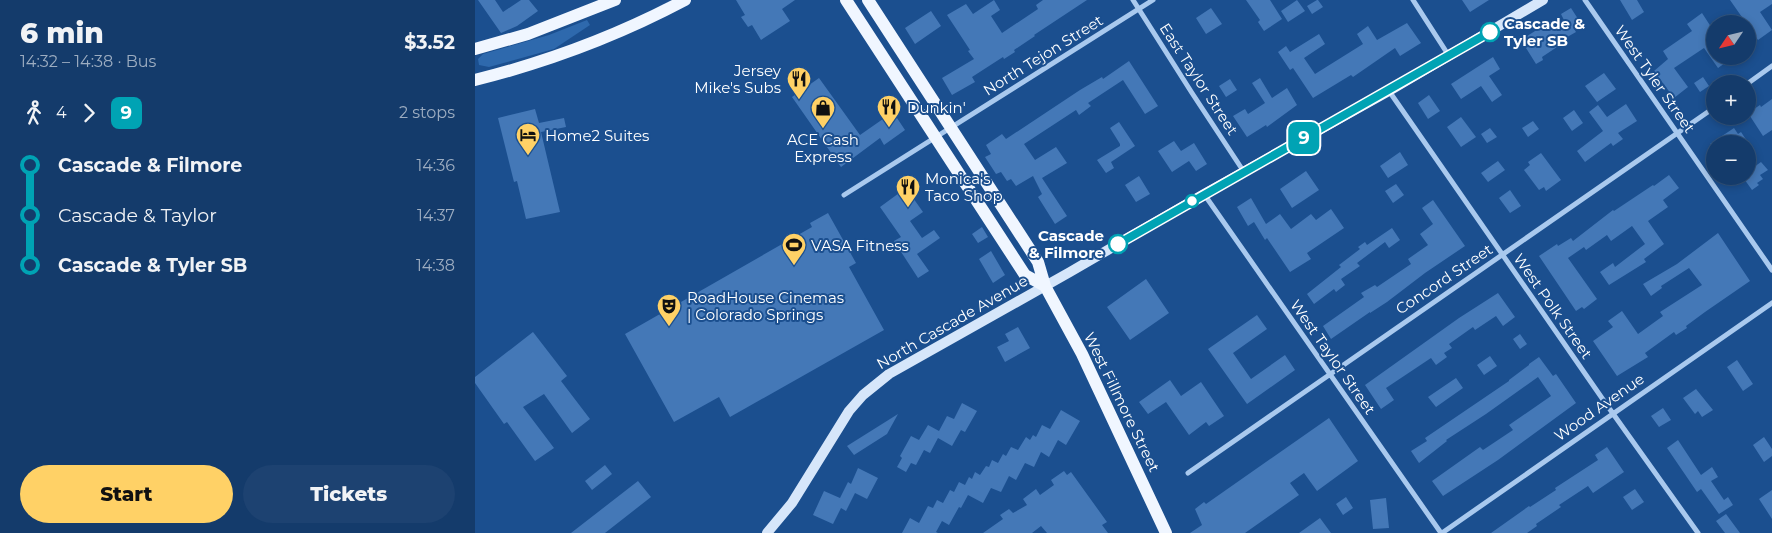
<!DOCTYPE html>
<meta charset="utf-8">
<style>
:root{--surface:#143b6b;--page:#1d4271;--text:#f1f3f6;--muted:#9dadc1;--line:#33557e;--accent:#ffd166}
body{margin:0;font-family:Montserrat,sans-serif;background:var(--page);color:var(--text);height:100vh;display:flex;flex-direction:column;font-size:19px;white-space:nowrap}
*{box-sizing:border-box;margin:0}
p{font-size:16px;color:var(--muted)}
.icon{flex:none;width:28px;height:28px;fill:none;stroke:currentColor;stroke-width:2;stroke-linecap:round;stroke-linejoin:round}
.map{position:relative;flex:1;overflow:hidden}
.details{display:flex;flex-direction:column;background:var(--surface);width:475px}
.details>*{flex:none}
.badge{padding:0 10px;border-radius:8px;font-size:18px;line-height:32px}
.needle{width:32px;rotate:235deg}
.controls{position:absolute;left:1231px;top:15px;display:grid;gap:10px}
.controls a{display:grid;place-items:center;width:50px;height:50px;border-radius:50%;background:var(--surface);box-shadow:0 2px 8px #0003,0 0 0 1px var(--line);font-size:25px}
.map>.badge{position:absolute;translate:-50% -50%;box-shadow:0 0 0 2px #fff}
.legs{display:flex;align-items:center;gap:8px;height:55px;padding:0 20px;font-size:16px}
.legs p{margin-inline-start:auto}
.headline{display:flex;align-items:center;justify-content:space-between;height:85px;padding:0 20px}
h1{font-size:28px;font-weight:800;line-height:38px}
.button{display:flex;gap:10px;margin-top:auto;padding:10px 20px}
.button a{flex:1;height:58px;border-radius:30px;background:var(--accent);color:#111;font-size:20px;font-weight:800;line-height:58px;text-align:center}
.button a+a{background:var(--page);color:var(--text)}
ul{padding:0 20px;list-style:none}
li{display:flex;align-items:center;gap:18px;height:50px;font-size:19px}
li i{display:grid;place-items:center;width:8px;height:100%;margin:0 6px;background:currentColor}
li i::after{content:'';width:12px;height:12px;margin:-6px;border:4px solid;border-radius:50%;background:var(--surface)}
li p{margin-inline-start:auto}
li:first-child i{background:linear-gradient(#0000 50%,currentColor 0)}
li:last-child i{background:linear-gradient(currentColor 50%,#0000 0)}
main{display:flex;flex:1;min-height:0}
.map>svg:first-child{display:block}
</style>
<main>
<section class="details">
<div class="headline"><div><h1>6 min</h1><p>14:32 – 14:38 · Bus</p></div><b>$3.52</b></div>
<div class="legs"><svg class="icon" aria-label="walk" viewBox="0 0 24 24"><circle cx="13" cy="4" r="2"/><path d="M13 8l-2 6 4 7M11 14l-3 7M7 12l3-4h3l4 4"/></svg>4<svg class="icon" aria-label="forward" viewBox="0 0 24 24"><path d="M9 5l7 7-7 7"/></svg><b class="badge" style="background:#00a3b4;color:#fff">9</b><p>2 stops</p></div>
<ul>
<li><i style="color:#00a3b4"></i><b>Cascade &amp; Filmore</b><p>14:36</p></li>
<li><i style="color:#00a3b4"></i><span>Cascade &amp; Taylor</span><p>14:37</p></li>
<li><i style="color:#00a3b4"></i><b>Cascade &amp; Tyler SB</b><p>14:38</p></li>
</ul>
<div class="button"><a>Start</a><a>Tickets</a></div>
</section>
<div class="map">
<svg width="1297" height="533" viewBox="0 0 1297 533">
<rect width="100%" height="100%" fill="#1b4f8f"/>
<path fill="#2e69ad" d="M112,20l3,5 -36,24 -65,18 -10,-2 -1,-6 5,-5 66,-19z"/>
<path fill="#4478b7" d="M3,0h17l8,12 18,-12h8l9,11 -21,15 -16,7z
M261,0h59l-13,9 8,12 -29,19 -9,-15 -4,2 -7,-10 4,-2z
M519,0l6,10 -9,6 11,17 36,-24 -2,-4 7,-5h44l-53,35 1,1 -21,14 1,2 -11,7 -1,-2 -31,20 3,5 -23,13 -10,-17 32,-19 -6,-8 2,-1 -23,-35 19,-11 7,10z
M771,0h24l12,19 -18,12 -6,-9 2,-2z
M822,0l8,11 -17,11 -7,-11z
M842,0h1l5,7 -11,7 -5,-8z
M987,0h27l-19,12z
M1145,0h17l7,12 -12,8z
M1255,0h42v4l-12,8 12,18 -14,10z
M736,8l11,16 -16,10 -10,-16z
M1096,8l9,14 -7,5 3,5 -21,12 2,3 -15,10 1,3 -7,4 -15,-24 22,-14 3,5 18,-11 -3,-6z
M456,11l10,15 -26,18 -10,-16z
M1227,13l13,20v23h20l-17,12 -14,-20 -30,20 14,19 -14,11 -20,-27 14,-12 -5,-8 29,-20 -5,-7z
M932,23l14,20 -21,13 -5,-8 -42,29 -2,-2 -38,23 -20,-30 -3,2 -12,-18 8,-6 4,6 29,-18 6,10 -21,14 11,16 48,-30 -6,-10 11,-8 9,14z
M1018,57l7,12 -11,7 13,19 -10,7 -11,-16 -20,13 -10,-15z
M654,61l29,45 -13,8 -22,-34 -35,23 3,3 -12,9 -3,-5 -52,34 11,16 21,-13 11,16 -25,15 25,38 -12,8 -17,-27 4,-3 -9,-18 -17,10 -5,-7 -4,2 -6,-9 -5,2 -11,-17 6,-3 -5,-9 16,-11 4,5 74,-49 22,-13 1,2z
M1129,73l12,16 -19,13 -12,-16z
M1228,77l6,9 -9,6 -6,-9z
M344,78l41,57 33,-23 12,18 -21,15 -4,-7 -39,29 -49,-70z
M785,78l12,20 15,-10 10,17 -30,22 -1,-2 -19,12 -14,-21 12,-7 3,5 17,-11 -13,-20z
M755,79l7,11 -11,7 -7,-11z
M954,95l11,16 -12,8 -10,-16z
M1297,99v31l-9,6 -15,-23 12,-8 1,2z
M1151,104l11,17 -19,12 5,6 -10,7 -2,-3 -26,19 -8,-11 26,-20 -14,-19 9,-7 9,12z
M60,109l4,14 25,-5 2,9 -25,5 19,80 -34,7 -9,-38 -3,1 -16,-64z
M1099,110l9,13 -11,8 -9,-13z
M986,117l15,20 -15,10 -14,-20z
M1058,121l6,8 -11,8 -6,-9z
M644,122l16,24 -24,16 3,6 -8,5 -9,-13 23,-14v-2l-10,-16z
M1015,128l7,9 -10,6 -6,-9z
M1259,128l4,6 3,-2 8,12h-39z
M699,141l7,10 13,-8 13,21 -11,7 -7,-10 -17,11 -14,-21z
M925,152l8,13 -20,13 -8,-12z
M1066,153l20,27 -15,11 -2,-4 -5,3 -15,-20 6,-5 -2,-3z
M1023,161l7,9 -17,12 -7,-9z
M1286,162l7,8 -8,5 3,4 -6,4 2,2 -7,5 -10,-14h5v-4z
M831,171l13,19 -27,18 -12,-19z
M1194,175l10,13 -16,12 5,7 -20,14 16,23 -20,15 2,3 -37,23 -9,-13 13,-9 2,4 30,-23 -13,-18 -21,15 -4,-6 -21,15 -2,-3 -16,11 29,41 -13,10 -2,-2 -6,4 -37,-55 18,-12 1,2 13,-8 2,3 40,-31 1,1 39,-26 1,1z
M664,176l11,18 -14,8 -11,-17z
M921,184l8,11 -11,8 -8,-12z
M431,188l17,24 -13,9 12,17 12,-8 6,8 -23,16 12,17 -11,7 -24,-37 7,-4 -21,-30z
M1035,190l11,16 -11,7 -11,-15z
M776,198l15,26 14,-10 11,15 20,-15 5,6 15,-11 13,19 -37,25 4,6 -21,13 -23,-34 -2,2 -11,-18 -6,4 -11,-19z
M958,200l32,46 -40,27 -38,29 -17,11v-1l-39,27 -8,-13 41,-29 -3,-4 14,-8 2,2 34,-23 -3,-5 20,-14 -8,-11 13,-10 -11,-16z
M353,213l28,50 -7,4 35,63 -154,87 -11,-20 -45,25 -49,-88 187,-107 -2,-4z
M507,227l6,10 -10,6 -6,-9z
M917,228l8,12 -11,8 -4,-6 -28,21 3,3 -19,13 4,6 -9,7 -2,-3 -20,15 -7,-10 34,-27 -2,-2 21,-16 -2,-2 7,-5 2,3z
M1243,233l32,48 -45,31 -19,14 1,2 -11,7 -2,-3 -29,21 3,4 -31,19 -24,-35 20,-14 -5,-6 14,-10 16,23 25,-18 -3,-4 42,-27 -13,-17 -28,18 1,2 -11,8 -8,-12 34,-20z
M516,251l14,24 -12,8 -14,-24z
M671,279l23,34 -39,27 -23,-33z
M1023,293l17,24 -12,9 -7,-10 -21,14 -2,-3 -24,17 3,4 -8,5 3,4 -11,8 -5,-7 -45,30 8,12 -13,9 -16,-24 94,-67z
M782,315l10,14 -34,24 18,26 34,-24 10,15 -48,34 -39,-55z
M543,327l12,21 -25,14 -8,-15 12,-6 -4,-7z
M58,332l34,44 -6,5 29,38 -18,14 -28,-39 -21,13 31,41 -19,13 -28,-39 -3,2 -29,-41v-6z
M1045,334l7,10 -7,5 -7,-10z
M1015,356l7,10 -13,9 -7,-10z
M1064,357l14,19 3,-2 20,29 -78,57 -55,36 -11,-15 48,-34 3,3 30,-20 -4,-5 42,-29 -13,-19 -52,37 -40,26 1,1 -28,22 -8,-12 16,-10 -2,-3 84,-57v-1l20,-15v-1z
M1262,360l16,24 -10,7 -16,-24z
M981,378l7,10 -27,19 -8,-10z
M695,380l11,16 20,-14 23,34 -15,10 -3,-4 -17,13 -23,-33 -18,12 -9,-12z
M1221,389l17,21 -11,7 -4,-6 -3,3 -12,-16z
M487,403l15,8 -12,21 -4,-2 -9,16 -14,-8 -8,15 -6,-3 -8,15 -5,-2 -5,9 -9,-5 5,-9 -2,-2 11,-20 8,4 9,-15 11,6 8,-15 7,3z
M1188,408l8,12 -12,7 -8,-11z
M586,410l19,11 -14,24 -8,-5 -9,17 -8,-5 -7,15 -9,-4 -9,17 -7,-4 -8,16 -10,-4 -8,15 -15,-8 -7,13 -2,-1 -10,18 -7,-4 -6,11 2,1h-36l8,-15 9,5 9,-17 5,2 4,-8 6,3 7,-13 4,2 5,-10 6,3 4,-8 3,2 3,-7 5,3 6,-9 3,1 3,-7 6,3 5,-9 3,2 5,-9 7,3 8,-13 4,3 3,-5 3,2 6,-12 8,4z
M423,414l-11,20 -33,21 -7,-9z
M854,418l29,43 -41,30 -13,-18 -14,10 9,12 -54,38h-55l12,-8 -7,-16 9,-7 2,2z
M1289,437l8,12v7l-8,6 -11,-17z
M1203,440l23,35 11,-8 6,10 -7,4 13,19 4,-3 5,8 -14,9 -18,-25 -4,3 -30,-44z
M1132,447l17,25 -31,21 -5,-7 -29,19 2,2 -25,17 1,2 -10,7h-36l38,-27 1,1 26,-17 -1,-2 43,-28 -3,-5z
M130,465l7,9 -20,16 -7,-9z
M383,468l20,10 -11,21 -12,-6 -9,18 -5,-3 -8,16 -20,-9 11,-24 16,7 8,-16 3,2z
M589,471l3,4 4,-3 36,50 -5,3 6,8h-61l-6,-7 -9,7h-49l20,-14 -3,-4 9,-6 4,4 14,-8 -4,-6 13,-10 4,6 14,-10 -3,-5z
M163,481l13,16 -46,36h-34z
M1160,489l9,13 -12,8 -9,-13z
M1297,490v29l-13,-20z
M871,497l7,11 -10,7 -7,-11z
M911,498l3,30 -16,1 -3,-29z
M1251,514l14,19h-15l-9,-12z
M845,518l11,15h-32z"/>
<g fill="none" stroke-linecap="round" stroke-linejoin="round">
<path stroke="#a9c9ee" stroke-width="5" d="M658,0l59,93 52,79
M938,0l36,56
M1110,0l187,270
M1272,84l25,-18
M914,91l215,310 94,132
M729,194l237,339
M369,195l309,-195
M713,473l527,-366
M967,533l330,-230"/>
<path stroke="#d6e6fa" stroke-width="10" d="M292,533l25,-30 57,-92 14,-16 26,-21 181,-102 134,-78 185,-103 154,-91"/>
<path stroke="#f0f6ff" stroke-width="12" d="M371,0l179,275 20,11
M393,0l170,262 7,24 37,68 84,179
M0,49l53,-15 87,-34
M0,80c72,-18 144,-45 210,-80"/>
</g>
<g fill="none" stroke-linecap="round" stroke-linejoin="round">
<defs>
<path id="line-1" d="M643,244l372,-212"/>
</defs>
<use href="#line-1" stroke="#fff" stroke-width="11"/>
<use href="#line-1" stroke="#00a3b4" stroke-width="8"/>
</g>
<defs>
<symbol id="restaurant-pin" viewBox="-11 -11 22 30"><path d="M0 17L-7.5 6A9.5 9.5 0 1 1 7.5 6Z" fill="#ffd166" stroke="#1b4f8f"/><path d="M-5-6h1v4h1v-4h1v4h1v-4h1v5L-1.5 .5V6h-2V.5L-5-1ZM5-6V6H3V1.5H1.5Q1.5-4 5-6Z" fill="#111"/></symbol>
<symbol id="shop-pin" viewBox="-11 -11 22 30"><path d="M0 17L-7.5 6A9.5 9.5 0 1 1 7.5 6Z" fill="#ffd166" stroke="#1b4f8f"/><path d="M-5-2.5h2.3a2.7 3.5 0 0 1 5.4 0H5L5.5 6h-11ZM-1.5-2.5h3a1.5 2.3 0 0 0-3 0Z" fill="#111"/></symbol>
<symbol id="hotel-pin" viewBox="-11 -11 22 30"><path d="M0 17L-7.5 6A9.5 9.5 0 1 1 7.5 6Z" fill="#ffd166" stroke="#1b4f8f"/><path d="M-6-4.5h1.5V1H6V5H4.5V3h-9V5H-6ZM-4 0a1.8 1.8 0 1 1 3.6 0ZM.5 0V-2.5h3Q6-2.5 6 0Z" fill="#111"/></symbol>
<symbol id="stadium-pin" viewBox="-11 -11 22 30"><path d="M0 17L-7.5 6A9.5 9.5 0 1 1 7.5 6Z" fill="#ffd166" stroke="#1b4f8f"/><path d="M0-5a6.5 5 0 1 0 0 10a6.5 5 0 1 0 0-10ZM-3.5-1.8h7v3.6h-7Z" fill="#111"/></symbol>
<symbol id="theatre-pin" viewBox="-11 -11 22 30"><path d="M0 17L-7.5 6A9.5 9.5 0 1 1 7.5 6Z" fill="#ffd166" stroke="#1b4f8f"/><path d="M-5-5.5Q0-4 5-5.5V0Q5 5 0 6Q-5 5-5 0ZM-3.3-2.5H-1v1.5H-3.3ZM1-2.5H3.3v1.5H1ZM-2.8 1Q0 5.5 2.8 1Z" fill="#111"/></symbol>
</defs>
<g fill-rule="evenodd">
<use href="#restaurant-pin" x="310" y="65" width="28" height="38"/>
<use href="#restaurant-pin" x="400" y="93" width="28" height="38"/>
<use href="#shop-pin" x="334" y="94" width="28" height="38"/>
<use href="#hotel-pin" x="39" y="121" width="28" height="38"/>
<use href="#restaurant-pin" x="419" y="173" width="28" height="38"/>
<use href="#stadium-pin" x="305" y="231" width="28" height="38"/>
<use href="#theatre-pin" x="180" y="292" width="28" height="38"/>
</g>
<g fill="#fff" stroke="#00a3b4" stroke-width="2.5">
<circle cx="1015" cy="32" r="9"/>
<circle cx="717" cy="201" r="6"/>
<circle cx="643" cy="244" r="9"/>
</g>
<g text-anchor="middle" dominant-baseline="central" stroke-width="4" stroke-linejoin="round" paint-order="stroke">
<g font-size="15" font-weight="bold" fill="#fff" stroke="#1b4f8f" text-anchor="start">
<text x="1029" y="23">Cascade &amp;<tspan x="1029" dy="17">Tyler SB</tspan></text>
<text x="629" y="235" text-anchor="end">Cascade<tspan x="629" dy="17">&amp; Filmore</tspan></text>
</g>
<g font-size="15" fill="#fff" stroke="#1b4f8f">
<text transform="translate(568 55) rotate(-32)">North Tejon Street</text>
<text transform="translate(724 79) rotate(57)">East Taylor Street</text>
<text transform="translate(1180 79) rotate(55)">West Tyler Street</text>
<text transform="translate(969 279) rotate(-34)">Concord Street</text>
<text transform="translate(1078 306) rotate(55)">West Polk Street</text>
<text transform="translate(477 322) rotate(-30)">North Cascade Avenue</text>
<text transform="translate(858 357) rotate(55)">West Taylor Street</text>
<text transform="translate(647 402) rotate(64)">West Fillmore Street</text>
<text transform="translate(1124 407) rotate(-35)">Wood Avenue</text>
</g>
<g font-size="15" fill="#fff" stroke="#1b4f8f" text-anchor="start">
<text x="306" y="70" text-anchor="end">Jersey<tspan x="306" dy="17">Mike's Subs</tspan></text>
<text x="432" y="107">Dunkin'</text>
<text x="70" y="135">Home2 Suites</text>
<text x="348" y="139" text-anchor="middle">ACE Cash<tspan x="348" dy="17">Express</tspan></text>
<text x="450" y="178">Monica's<tspan x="450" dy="17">Taco Shop</tspan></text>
<text x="336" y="245">VASA Fitness</text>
<text x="212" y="297">RoadHouse Cinemas<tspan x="212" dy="17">| Colorado Springs</tspan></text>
</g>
</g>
</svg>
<div class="controls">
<a><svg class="needle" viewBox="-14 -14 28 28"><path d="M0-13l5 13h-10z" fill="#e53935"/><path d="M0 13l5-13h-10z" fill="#9dadc1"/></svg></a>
<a>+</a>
<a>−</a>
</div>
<b class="badge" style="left:829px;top:138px;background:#00a3b4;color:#fff">9</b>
</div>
</main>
